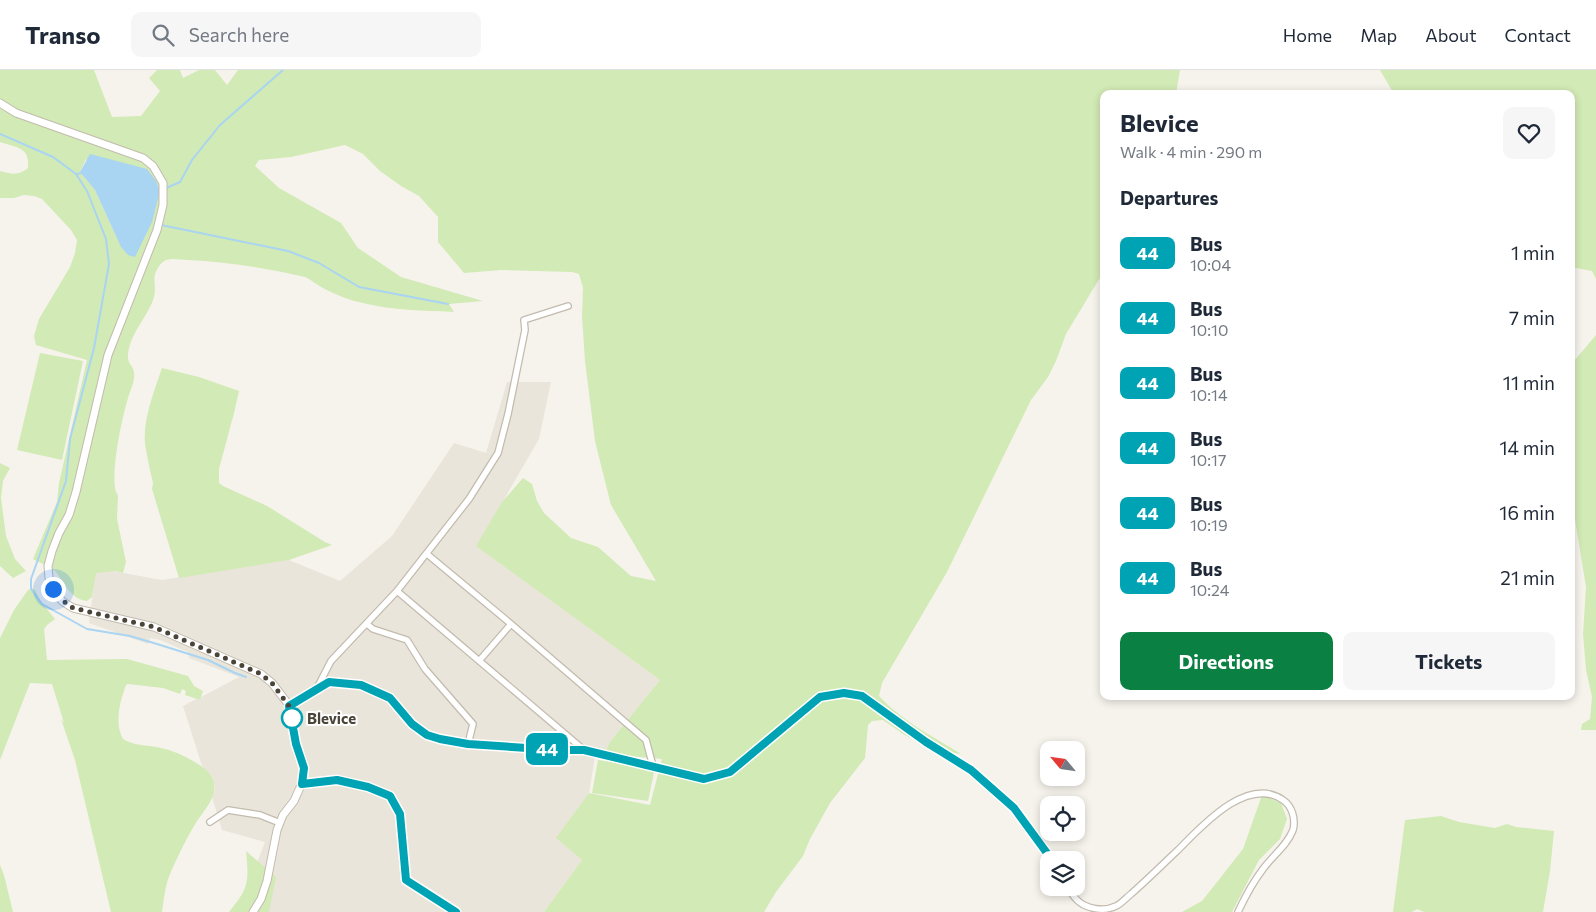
<!DOCTYPE html>
<meta charset="utf-8">
<style>
:root{--surface:#fff;--page:#f6f6f7;--text:#1f2937;--muted:#747a83;--line:#e0e1e3;--accent:#0b8043}
body{margin:0;font-family:Commissioner,sans-serif;background:var(--page);color:var(--text);height:100vh;display:flex;flex-direction:column;font-size:19px;white-space:nowrap}
*{box-sizing:border-box;margin:0}
p{font-size:16px;color:var(--muted)}
.icon{flex:none;width:28px;height:28px;fill:none;stroke:currentColor;stroke-width:2;stroke-linecap:round;stroke-linejoin:round}
.map{position:relative;flex:1;overflow:hidden}
.panel{position:absolute;left:1100px;top:20px;width:475px;height:610px;display:flex;flex-direction:column;background:var(--surface);border-radius:10px;box-shadow:0 2px 8px #0003}
.panel>*{flex:none}
.badge{padding:0 10px;border-radius:8px;font-size:18px;line-height:32px}
.needle{width:32px;rotate:299deg}
.fabs{position:absolute;left:1040px;top:671px;display:grid;gap:10px}
.fabs a{display:grid;place-items:center;width:45px;height:45px;border-radius:10px;background:var(--surface);box-shadow:0 2px 8px #0003;font-size:25px}
.you{position:absolute;width:25px;height:25px;margin:-12px;border:4px solid #fff;border-radius:50%;background:#1a73e8;box-shadow:0 0 0 8px #1a73e833}
.map>.badge{position:absolute;translate:-50% -50%;box-shadow:0 0 0 2px #fff}
h2{padding:0 20px;font-size:19px;line-height:45px}
.round{display:grid;place-items:center;flex:none;width:52px;height:52px;border-radius:10px;background:var(--page)}
.head{display:flex;align-items:center;justify-content:space-between;height:85px;padding:0 20px}
h1{font-size:24px;font-weight:700;line-height:38px}
.cta{display:flex;gap:10px;margin-top:auto;padding:10px 20px}
.cta a{flex:1;height:58px;border-radius:10px;background:var(--accent);color:#fff;font-size:20px;font-weight:700;line-height:58px;text-align:center}
.cta a+a{background:var(--page);color:var(--text)}
ul{padding:0;list-style:none}
li{display:flex;align-items:center;gap:15px;height:65px;padding:0 20px}
li div{flex:1}
li b{display:block;font-size:19px}
li em{font-style:normal}
li .badge{min-width:55px;font-weight:700;text-align:center}
header{display:flex;align-items:center;gap:30px;box-sizing:border-box;height:70px;padding:0 25px;background:var(--surface);border-bottom:1px solid var(--line)}
header strong{font-size:24px}
nav{display:flex;gap:28px;margin-inline-start:auto;font-size:18px}
.search{width:350px;height:45px;background:var(--page);display:flex;align-items:center;gap:12px;box-sizing:border-box;padding:0 18px;border-radius:10px;color:var(--muted);font-size:19px}
.map>svg:first-child{display:block}
</style>
<header>
<strong>Transo</strong>
<div class="search"><svg class="icon" aria-label="search" viewBox="0 0 24 24"><circle cx="10" cy="10" r="6"/><path d="M15 15l6 6"/></svg>Search here</div>
<nav><a>Home</a><a>Map</a><a>About</a><a>Contact</a></nav>
</header>
<div class="map">
<svg width="1596" height="842" viewBox="0 0 1596 842">
<rect width="100%" height="100%" fill="#f6f3ec"/>
<path fill="#eae5da" d="M507,312h44l-12,57 -62,107 183,134 -51,63 -4,11 -10,3 -6,36 -32,45 25,22 -38,52h-306l27,-70 -43,-12 -10,-33 3,-10 -1,-6 -2,-5 -10,-10 -19,-60 13,-7 4,1 1,-3 38,-20 -50,-19 -1,-6 -28,-12 -10,-2 -2,6 -59,-21 7,-55 66,12 127,-20 51,21 52,-45 62,-93 32,10z"/>
<path fill="#d2eab5" fill-rule="evenodd" d="M0,0h94l18,47 29,-1 19,-25 -11,-13 8,-8h23l3,8 16,-8h16l12,15 11,-15h942l-4,24h-72v177l-38,63 -10,27 -8,16 -17,23 -84,172 -65,111 -3,13c23,25 53,40 82,58l-28,-4 -30,-16 -20,-14 -11,1 -4,4 -3,33 -35,45 -20,36 -7,17 -27,36 -12,20h-220l38,-52 -26,-22 33,-45 61,12 12,-46 -57,-5 4,-11 51,-63 -184,-134 26,-44 21,-24 9,6 5,17 7,12 27,25 27,9 33,29 25,5 -45,-76 -16,-64 -10,-80 -3,-45 1,-28 -4,-14 -7,-2 -71,-2 -37,3 -26,-31v-25l-19,-21 -18,-10 -21,-15 -17,-17 -18,-9 -54,12 -32,3 -4,6 24,22 62,35 17,25 43,29 82,24 -34,3 5,8c-31,-2 -61,-1 -91,-9 -15,-3 -29,-9 -42,-16 -5,-3 -11,-8 -16,-10 -38,-9 -77,-15 -117,-17 -7,0 -15,-2 -22,0 -4,2 -7,5 -8,8 -7,9 -1,19 -4,29 -6,20 -25,37 -26,59 -1,7 6,11 6,17 1,6 -2,14 -4,19 -6,15 -23,92 -12,103l-1,24 9,43 -3,11 -8,-2 -19,2 -4,24 -5,4c-17,-2 -22,-18 -32,-30 -5,-5 -16,-8 -22,-12l24,-57 2,-19 28,-123 -51,-15 -2,-9 5,-17 31,-52 5,-14 2,-13 -6,-10 -29,-31 -8,-3 -10,-1 -10,3h-14v-27c12,3 18,5 28,-3 2,-22 -12,-20 -28,-26zM86,89l35,88 -26,-57 -15,-18z
M1380,0h216v209l-4,-8 -21,-4v-173h-177z
M1596,265v395h-15l1,-6 8,-5 2,-22 -6,-27 -3,-36 3,-47 -15,-92v-128l3,-6z
M40,283l43,8 -21,99 -45,-10z
M162,298l37,9 40,14 -5,22 -15,56v14l4,3 44,20 58,36 7,3 -43,15 -110,18 -27,-89 1,-6c-3,-13 -6,-26 -8,-39 -2,-26 9,-52 17,-76z
M0,393l10,5 -7,13 -2,17 5,38 9,23 11,12 -13,7 -13,-12z
M32,518l3,2 6,12 14,17 -8,6 -3,4 3,31 80,-1 61,17 6,10 9,5 -3,9 -15,-5 1,-4 -4,-2 -2,5 -17,-6 -35,-4 -2,1c-6,16 -12,38 -3,54 11,7 26,6 38,9 10,2 22,7 32,13 7,4 19,11 21,21 3,17 -12,30 -20,44 -9,15 -17,32 -24,48 -5,12 -6,25 -8,38h-51l-36,-152 -14,-41 3,4 -12,-39 -22,-1 -30,77v-122l14,-28 14,-20z
M598,690l57,8 -7,33 -56,-8z
M1262,725l19,8 6,16 -7,20 -21,21 -27,52h-50l20,-11 41,-52z
M1441,746l18,6 36,6 12,-4 9,3 38,4 -4,40 -7,41h-119l-7,-3 -5,3h-19l12,-92z
M246,781l30,26 -7,35h-40c20,-24 20,-30 17,-61z
M0,795l4,10 9,37h-13z"/>
<path fill="#a9d4f2" d="M90,84l57,15 9,12 4,10 -8,31 -17,35 -7,-2 -7,-8 -26,-57 -15,-18z"/>
<g fill="none" stroke-linecap="round" stroke-linejoin="round">
<path stroke="#a9d4f2" stroke-width="2" d="M0,64l53,23 23,17 6,-1
M76,104l11,17 19,48 3,25 -15,84 -24,91 -4,42 -35,98v10l11,15 45,25 43,7 27,8 51,16 27,13 11,4
M164,119l16,-7 12,-22 28,-35 63,-55
M161,155l127,26 31,12 40,24 89,17"/>
<defs>
<path id="minor" d="M427,484l84,70 135,116 7,26
M397,521l187,159
M367,554l6,5 34,11 18,29 48,55 -5,20
M479,591l32,-37
M317,618l14,-27 66,-70 72,-92 29,-46 10,-39 17,-84 -1,-10 44,-14
M289,635l40,-23 32,3 29,13 22,26 15,11 13,4 28,5 89,6h27l120,29 26,-7 90,-75 25,-4 17,3 64,46 45,28 43,38 38,52
M302,713l35,-3 31,7 23,10 9,17 6,66 50,32
M210,752l18,-12 32,5 20,8
M1067,818c3,3 6,8 10,12 9,9 27,12 39,6 5,-2 10,-8 15,-12 16,-14 31,-29 47,-44 23,-23 69,-75 105,-50 9,6 13,19 10,30 -6,16 -21,26 -30,39 -10,13 -18,28 -25,43"/>
<path id="tertiary" d="M0,33l16,10 127,45 10,8 10,17v22l-6,25 -49,125 -32,137 -7,23 -10,18 -7,18 -4,15 1,12 4,11 9,12 11,7 81,19 107,47 11,9 17,22 7,39 8,24 -2,15 -8,18 -11,14 -6,15 -10,51 -6,18 -8,13"/>
</defs>
<use href="#minor" stroke="#c2bbae" stroke-width="8"/>
<use href="#tertiary" stroke="#c2bbae" stroke-width="9"/>
<use href="#minor" stroke="#fff" stroke-width="5.5"/>
<use href="#tertiary" stroke="#fff" stroke-width="7"/>
</g>
<g fill="none" stroke-linecap="round" stroke-linejoin="round">
<defs>
<path id="line" d="M456,842l-50,-32 -6,-66 -10,-18 -22,-9 -31,-7 -35,4 2,-16 -8,-24 -7,-38 40,-24 32,3 29,13 22,26 15,11 13,4 28,5 89,6h27l120,29 26,-7 90,-75 24,-4 18,3 64,46 45,28 43,38 38,52"/>
</defs>
<use href="#line" stroke="#fff" stroke-width="11"/>
<use href="#line" stroke="#00a3b4" stroke-width="8"/>
<path stroke="#4b4439" stroke-width="5" stroke-dasharray="0 9" d="M53,519l9,11 11,8 81,19 107,47 11,9 17,23 4,19 -1,-7"/>
</g>
<circle fill="#fff" stroke="#00a3b4" stroke-width="2.5" cx="292" cy="648" r="10"/>
<g text-anchor="middle" dominant-baseline="central" stroke-width="4" stroke-linejoin="round" paint-order="stroke">
<g font-size="15" font-weight="bold" fill="#4b4439" stroke="#fff" text-anchor="start">
<text x="307" y="648">Blevice</text>
</g>
</g>
</svg>
<div class="fabs">
<a><svg class="needle" viewBox="-14 -14 28 28"><path d="M0-13l5 13h-10z" fill="#e53935"/><path d="M0 13l5-13h-10z" fill="#747a83"/></svg></a>
<a><svg class="icon" aria-label="locate" viewBox="0 0 24 24"><circle cx="12" cy="12" r="6"/><path d="M12 2v4M12 18v4M2 12h4M18 12h4"/></svg></a>
<a><svg class="icon" aria-label="layers" viewBox="0 0 24 24"><path d="M12 4l9 5-9 5-9-5zM3 14l9 5 9-5"/></svg></a>
</div>
<div class="you" style="left:53px;top:519px"></div>
<b class="badge" style="left:547px;top:679px;background:#00a3b4;color:#fff">44</b>
<section class="panel">
<div class="head"><div><h1>Blevice</h1><p>Walk · 4 min · 290 m</p></div><a class="round"><svg class="icon" aria-label="heart" viewBox="0 0 24 24"><path d="M12 20l-8-8c-3-5 5-10 8-4 3-6 11-1 8 4z"/></svg></a></div>
<h2>Departures</h2>
<ul>
<li><span class="badge" style="background:#00a3b4;color:#fff">44</span><div><b>Bus</b><p>10:04</p></div><em>1 min</em></li>
<li><span class="badge" style="background:#00a3b4;color:#fff">44</span><div><b>Bus</b><p>10:10</p></div><em>7 min</em></li>
<li><span class="badge" style="background:#00a3b4;color:#fff">44</span><div><b>Bus</b><p>10:14</p></div><em>11 min</em></li>
<li><span class="badge" style="background:#00a3b4;color:#fff">44</span><div><b>Bus</b><p>10:17</p></div><em>14 min</em></li>
<li><span class="badge" style="background:#00a3b4;color:#fff">44</span><div><b>Bus</b><p>10:19</p></div><em>16 min</em></li>
<li><span class="badge" style="background:#00a3b4;color:#fff">44</span><div><b>Bus</b><p>10:24</p></div><em>21 min</em></li>
</ul>
<div class="cta"><a>Directions</a><a>Tickets</a></div>
</section>
</div>
